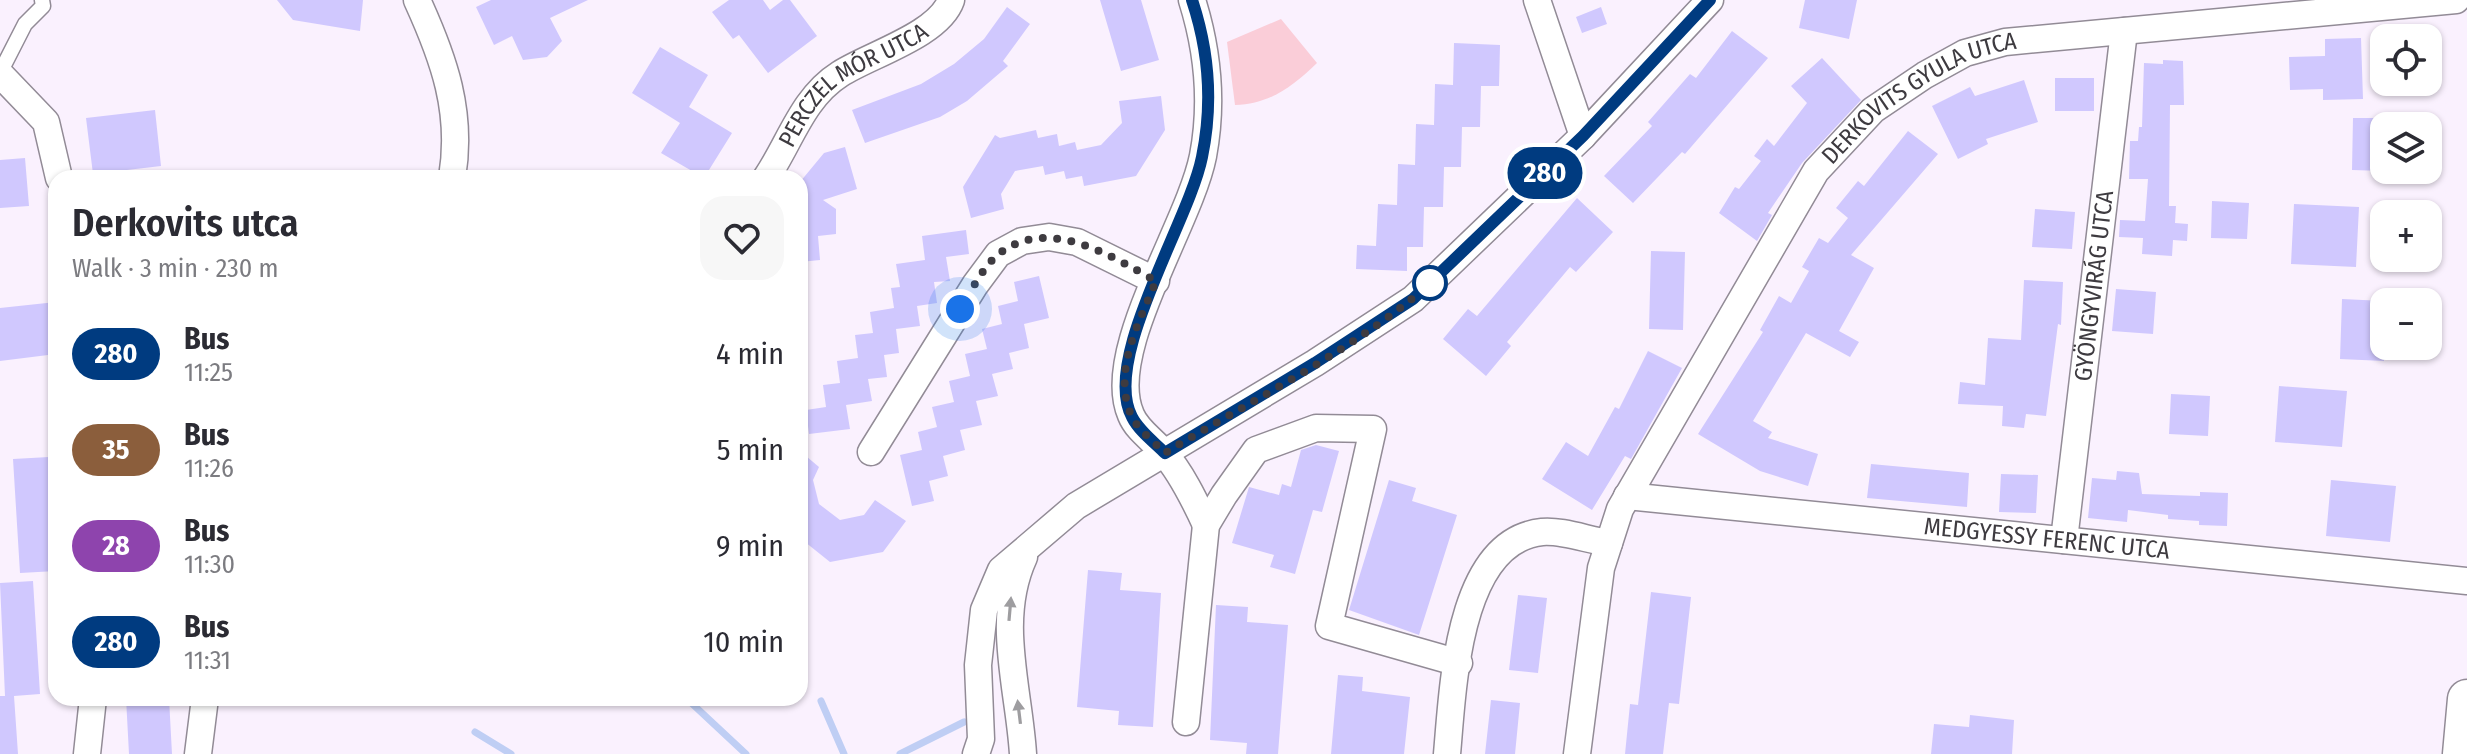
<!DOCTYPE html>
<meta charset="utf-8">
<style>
:root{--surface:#fff;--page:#f7f7f7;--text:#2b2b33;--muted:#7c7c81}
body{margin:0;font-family:"Fira Sans Condensed",sans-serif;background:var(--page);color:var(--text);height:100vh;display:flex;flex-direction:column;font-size:30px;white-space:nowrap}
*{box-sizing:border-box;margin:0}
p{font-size:26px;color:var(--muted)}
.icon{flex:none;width:44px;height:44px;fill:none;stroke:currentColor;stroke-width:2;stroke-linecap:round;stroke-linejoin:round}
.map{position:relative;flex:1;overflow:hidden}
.panel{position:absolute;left:48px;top:170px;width:760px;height:536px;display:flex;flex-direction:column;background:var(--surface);border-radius:24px;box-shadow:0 2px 6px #0004}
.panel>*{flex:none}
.badge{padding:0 16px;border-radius:26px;font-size:28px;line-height:52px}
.tools{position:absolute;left:2370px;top:24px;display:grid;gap:16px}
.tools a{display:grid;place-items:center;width:72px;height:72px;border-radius:16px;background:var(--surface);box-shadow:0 2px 6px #0004;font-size:40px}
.you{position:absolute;width:40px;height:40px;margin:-20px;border:6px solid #fff;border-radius:50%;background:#1a73e8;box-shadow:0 0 0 12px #1a73e833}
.map>.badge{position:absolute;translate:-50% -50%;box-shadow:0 0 0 4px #fff}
.round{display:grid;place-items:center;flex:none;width:84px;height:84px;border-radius:24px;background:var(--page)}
.head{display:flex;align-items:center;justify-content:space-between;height:136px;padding:0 24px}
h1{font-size:38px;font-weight:600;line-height:60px}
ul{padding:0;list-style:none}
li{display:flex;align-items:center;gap:24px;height:96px;padding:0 24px}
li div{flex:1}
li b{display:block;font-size:30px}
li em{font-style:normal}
li .badge{min-width:88px;font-weight:700;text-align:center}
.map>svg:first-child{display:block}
</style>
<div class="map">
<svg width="2467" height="754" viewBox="0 0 2467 754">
<rect width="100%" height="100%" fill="#faf1fe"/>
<path fill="#facdd8" d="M1281,19l36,44c-25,24 -47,41 -82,42l-8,-63z"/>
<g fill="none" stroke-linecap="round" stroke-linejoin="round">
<path stroke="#bfcef4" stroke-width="7" d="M686,698l60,56
M821,701l23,53
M475,732l36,22
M900,754l64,-32"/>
</g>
<path fill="#d0c8fe" d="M277,0h86l-3,31 -67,-11z
M491,0h97l-38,18 12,23 -15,16 -24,3 -11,-24 -18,9 -18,-38z
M729,0h34l7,10 13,-10h7l27,36 -49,37 -29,-38 -6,4 -21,-27z
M1100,0h41l18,60 -38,11z
M1805,0h52l-8,39 -50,-11z
M1007,7l23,17 -27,37 5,5 -41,35 -27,16 -75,26 -13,-33 69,-26 33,-20 30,-25z
M1601,7l6,17 -25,9 -6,-16z
M1732,31l36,27 -83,96 -3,-2 -49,51 -29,-27 48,-50 -4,-4 42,-48 6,4z
M2361,38l2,61 -40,1v-11l-33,1 -1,-33 36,-1v-17z
M1454,43l46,2 -1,41h-18l-1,41h-18l-1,40h-17l-1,40h-19l-1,40h-16v24l-51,-2 1,-24 19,1 2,-42 19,1 1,-41 17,1 1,-41 18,1 1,-41 18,1z
M660,47l48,28 -19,32 43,26 -28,45 -43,-25 19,-30 -48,-30z
M1822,58l39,42 -59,63 -34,50 4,2 -15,26 -38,-28 16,-26 4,2 22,-28 -7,-5 13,-17 7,7 33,-43 -16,-17z
M2163,60l20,1 1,44h-14l-1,101h7l-1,17 13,1 -1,17 -14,-1 -1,16 -30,-2 1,-16 -24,-1 1,-17 25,1 3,-42h-19l1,-38h8l1,-14h3l2,-64 19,1z
M2055,78h39v33h-39z
M2024,80l14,42 -52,17 2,5 -30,15 -26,-53 38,-19 5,9z
M1161,96l4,34 -29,46 -52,10 -2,-10 -16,3 -2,-8 -19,4 -2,-9 -28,5 -14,23 3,15 -33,9 -8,-31 32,-52 5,3 36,-8 2,8 19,-4 2,12 16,-4 2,8 24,-5 21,-22 -3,-22z
M155,110l6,56 -68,8 -7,-56z
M2353,118h31v53l-32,-1z
M1908,131l30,23 -87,101 23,13 -35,63 20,11 -9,15 -44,-24 -53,88 19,11 -4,6 50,16 -10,32 -48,-15 -62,-37 65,-102 -3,-2 19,-34 12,7 18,-32 -7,-4 17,-29 9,5 20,-25 -12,-10 22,-27 6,5z
M845,147l12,42 -34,11 13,9v25l-18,2 2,24 -20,2v-80l24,-29z
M25,158l4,48 -29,2v-48z
M1577,198l36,34 -37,40 -6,-5 -63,75 4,4 -25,30 -43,-37 25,-30 9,7z
M2212,201l37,2 -2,36 -36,-1z
M2294,204l65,3 -3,60 -65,-3z
M2035,209l40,3 -3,37 -40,-2z
M966,230l3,24 -23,3 4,24 -16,1 3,21 -20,3 3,20 -24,3 3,24 -15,2 3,22 -19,2 4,22 -26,4 4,24 -41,5 -3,-24 20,-3 -3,-22 17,-2 -3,-22 21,-3 -3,-23 18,-2 -3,-21 24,-4 -3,-20 9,-1 -4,-23 29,-4 -3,-24z
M1651,251l34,1 -2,78 -34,-1z
M1039,276l10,42 -25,6 5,24 -20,5 4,16 -21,5 6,22 -22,5 6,24 -22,5 5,20 -22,6 5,20 -19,5 5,20 -22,5 -12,-51 22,-5 -4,-18 19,-5 -5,-20 22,-5 -5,-21 21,-5 -5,-22 22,-5 -5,-20 20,-5 -4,-18 20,-5 -4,-19z
M2024,280l39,2 -2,43 -3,-1 -12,92 -20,-2 -2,14 -22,-2 1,-20 -45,-2 2,-22 25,3 3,-47 33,2z
M2116,289l40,3 -3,42 -41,-3z
M2342,299l42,2v60l-44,-2z
M56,302v52l-56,7v-53z
M1648,351l34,17 -51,91 -6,-3 -33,54 -50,-31 24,-37 22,14 27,-49 4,2z
M2279,386l68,5 -5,56 -67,-5z
M2171,394l39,2 -2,40 -39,-2z
M1316,445l23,6 -17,61 -9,-2 -18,64 -25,-7 4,-12 -42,-12 17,-56 30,8 3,-11 9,3 10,-37z
M800,451l19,16 -6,13 6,24 21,16 24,-5 11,-15 31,21 -23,31 -53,10 -30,-24z
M49,457l7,114 -36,2 -7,-114z
M1871,464l98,9 -2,34 -100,-9z
M2117,471l22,2 3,21 58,2v-4l28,1 -1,33 -28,-1v-4l-31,-2v-4l-40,-5 -1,12 -39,-4 4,-40 24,2z
M2001,474l37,1 -2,38 -37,-1z
M1389,480l27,8 -4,13 45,14 -38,120 -70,-25z
M2331,480l65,6 -6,56 -64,-6z
M1088,570l34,3 -2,17 41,3 -8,134 -35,-2 1,-14 -42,-4z
M33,581l7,113 -26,2 4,58h-18v-58h5l-5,-113z
M1651,592l40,5 -12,107 -10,-1 -6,51h-38l5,-50 8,1z
M1518,595l29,3 -9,75 -29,-3z
M1216,605l32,2 -1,15 41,3 -10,129h-32l1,-11 -37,-3z
M1338,675l25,2 -1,14 48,6 -6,57h-73z
M126,698h43l3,56h-43z
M1491,700l29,3 -5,51h-30z
M1970,715l44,5 -2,34h-81l3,-30 35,3z"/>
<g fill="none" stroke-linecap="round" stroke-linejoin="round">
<defs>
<path id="lane" d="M0,73l25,-49 18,-18 -1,-6"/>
<g id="street">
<path d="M417,0c27,59 46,112 35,178"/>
<path d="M1192,0c16,51 21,103 11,156 -14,70 -100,196 -72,259 6,15 22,25 32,37 18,20 32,49 43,73"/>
<path d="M1537,0l46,136"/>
<path d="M0,74l46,48 13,56"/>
<path id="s1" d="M766,178c24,-35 36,-80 74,-104 29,-19 99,-39 111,-74"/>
<path d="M871,452l104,-167 23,-31 24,-13 27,-4 28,5 79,39"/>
<path id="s2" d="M1627,496l840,85"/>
<path id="s3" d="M2064,540l60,-509"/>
<path d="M1186,722l20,-197 18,-30 32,-45 60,-22 57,1 -44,197 130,37"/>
<path d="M87,754l6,-56"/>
<path d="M198,754l7,-56"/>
<path d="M976,754l5,-15 -3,-74 6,-55 17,-40 75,-64 239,-143 98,-64 170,-163 127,-136"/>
<path d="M1023,754c-4,-66 -28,-134 1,-197"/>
<path d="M1447,754c6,-65 10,-213 95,-222 20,-2 46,8 67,11"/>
<path id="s4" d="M1577,754l24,-186 19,-59 196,-338 57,-61 52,-35 40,-22 40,-11 451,-42"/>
</g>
<path id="secondary" d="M2462,754l5,-55"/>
</defs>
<use href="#lane" stroke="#928b96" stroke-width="17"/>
<use href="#street" stroke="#928b96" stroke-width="29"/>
<use href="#secondary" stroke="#928b96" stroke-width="41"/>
<use href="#lane" stroke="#fff" stroke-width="14"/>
<use href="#street" stroke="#fff" stroke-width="26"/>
<use href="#secondary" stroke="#fff" stroke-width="38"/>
</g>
<defs><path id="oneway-solid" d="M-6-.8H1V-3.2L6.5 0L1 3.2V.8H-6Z" transform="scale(2)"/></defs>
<g fill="#9e9da0">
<use href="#oneway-solid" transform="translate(1010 609) rotate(-85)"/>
<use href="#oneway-solid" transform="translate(1019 712) rotate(-97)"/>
</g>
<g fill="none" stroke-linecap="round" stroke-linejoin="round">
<defs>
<path id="line" d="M1192,0c17,51 21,104 10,157 -13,65 -101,202 -70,260 7,14 22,25 33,36l150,-90 98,-64 170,-163 127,-136"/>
</defs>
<use href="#line" stroke="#fff" stroke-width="18"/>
<use href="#line" stroke="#003b80" stroke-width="12"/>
<path stroke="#3e3b40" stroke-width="8" stroke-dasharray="0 14.4" d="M960,309c11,-17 23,-43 40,-56 50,-37 111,3 156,28 -16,40 -44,89 -25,134 6,14 23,27 34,38 85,-52 199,-108 271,-175l-6,5"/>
</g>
<circle fill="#fff" stroke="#003b80" stroke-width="4" cx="1430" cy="283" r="16"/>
<g text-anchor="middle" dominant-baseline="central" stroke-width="6" stroke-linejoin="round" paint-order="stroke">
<g font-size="24" fill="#3e3b40" stroke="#fff">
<text stroke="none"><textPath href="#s1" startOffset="132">PERCZEL MÓR UTCA</textPath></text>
<text stroke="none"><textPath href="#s4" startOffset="770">DERKOVITS GYULA UTCA</textPath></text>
<text stroke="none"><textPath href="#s3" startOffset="256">GYÖNGYVIRÁG UTCA</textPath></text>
<text stroke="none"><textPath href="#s2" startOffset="422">MEDGYESSY FERENC UTCA</textPath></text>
</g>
</g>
</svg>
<div class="tools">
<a><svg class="icon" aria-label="locate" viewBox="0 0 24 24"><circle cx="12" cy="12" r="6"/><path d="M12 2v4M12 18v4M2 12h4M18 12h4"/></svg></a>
<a><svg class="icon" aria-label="layers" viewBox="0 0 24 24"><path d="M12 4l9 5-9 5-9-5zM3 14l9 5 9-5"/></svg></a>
<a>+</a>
<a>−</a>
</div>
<div class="you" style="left:960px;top:309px"></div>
<b class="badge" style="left:1545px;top:173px;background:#003b80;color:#fff">280</b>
<section class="panel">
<div class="head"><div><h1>Derkovits utca</h1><p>Walk · 3 min · 230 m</p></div><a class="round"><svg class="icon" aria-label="heart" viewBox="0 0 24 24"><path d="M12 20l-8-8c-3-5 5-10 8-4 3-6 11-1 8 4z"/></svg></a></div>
<ul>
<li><span class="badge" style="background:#003b80;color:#fff">280</span><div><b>Bus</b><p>11:25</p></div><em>4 min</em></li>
<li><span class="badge" style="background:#8b5e3c;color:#fff">35</span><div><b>Bus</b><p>11:26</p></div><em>5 min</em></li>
<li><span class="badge" style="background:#8e44ad;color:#fff">28</span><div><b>Bus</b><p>11:30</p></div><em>9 min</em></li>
<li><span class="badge" style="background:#003b80;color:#fff">280</span><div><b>Bus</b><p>11:31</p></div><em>10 min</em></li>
</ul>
</section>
</div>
